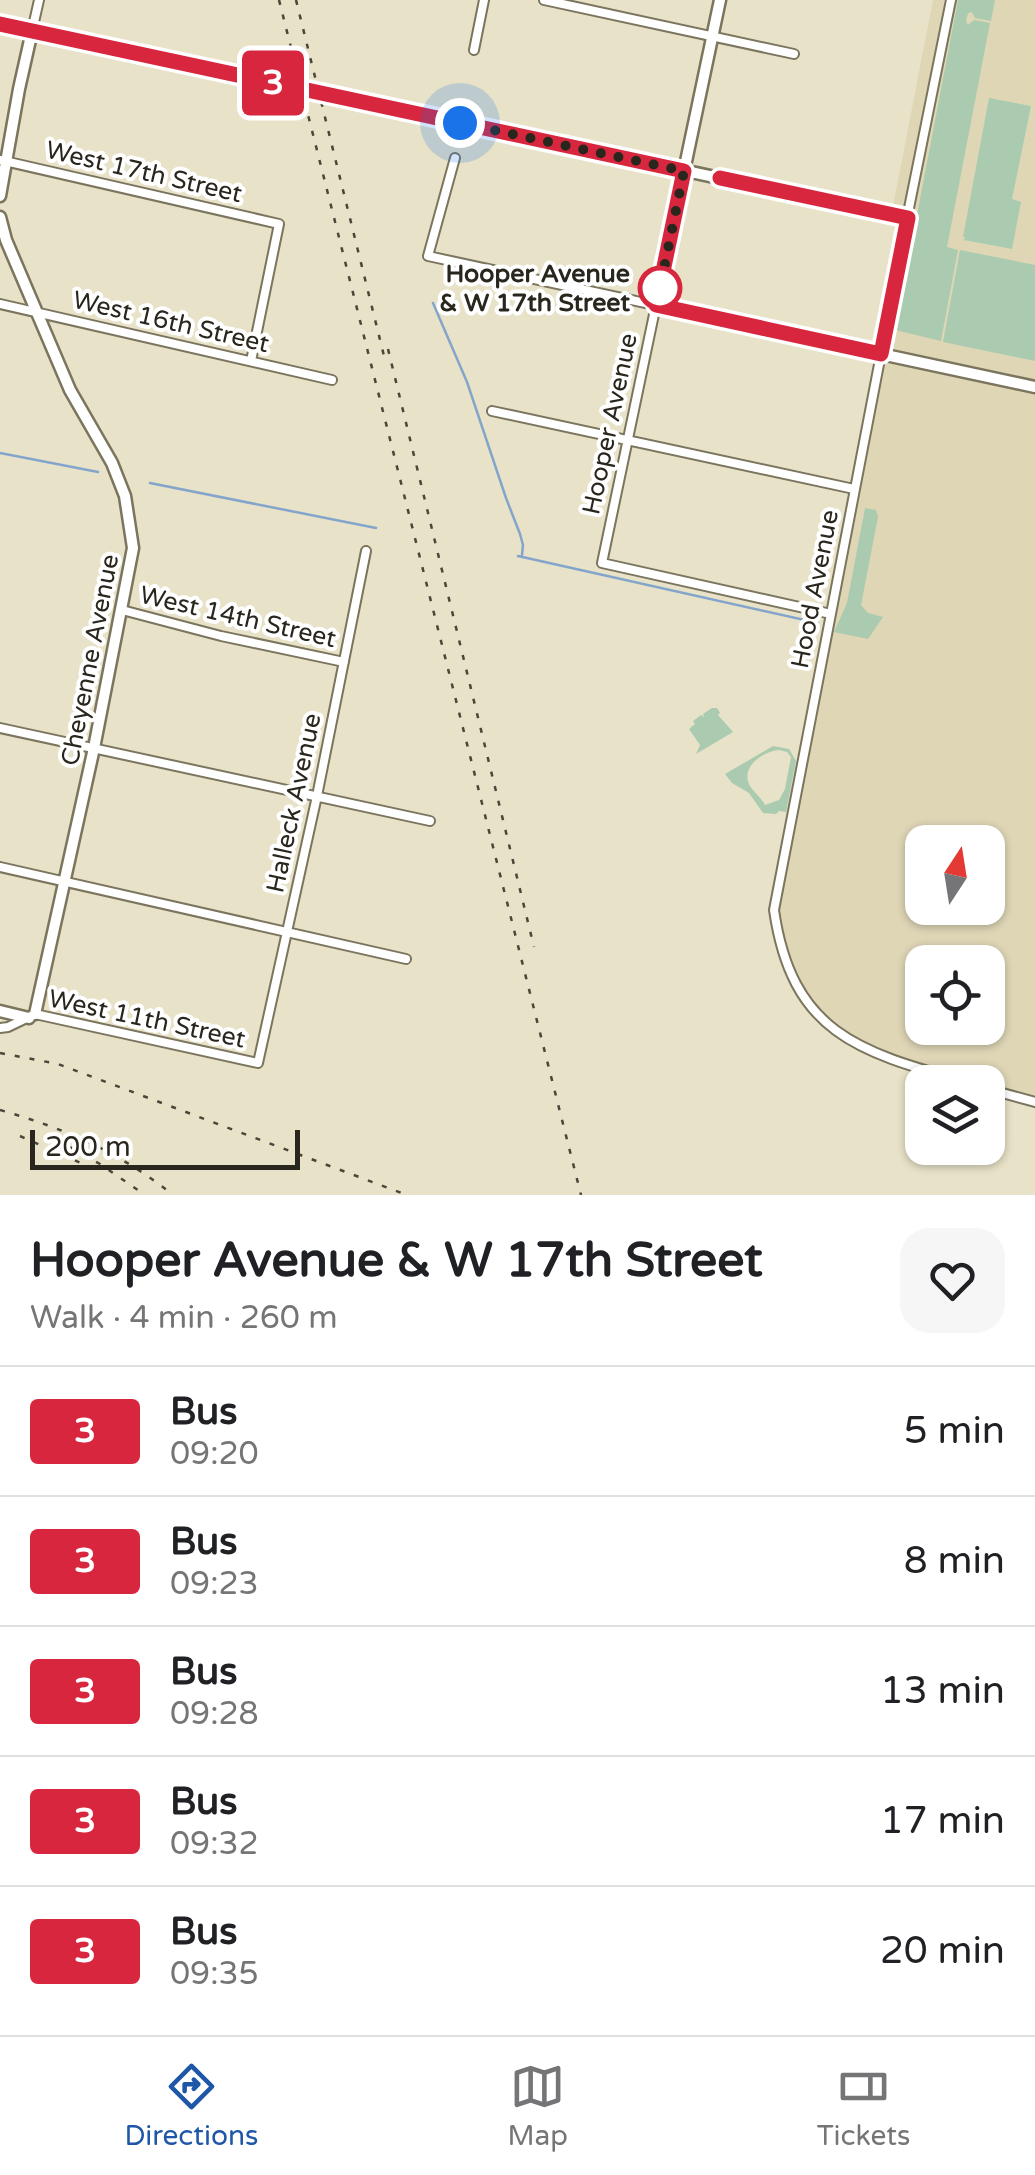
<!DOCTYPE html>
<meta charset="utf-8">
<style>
:root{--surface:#fff;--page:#f6f6f6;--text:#202124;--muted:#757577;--line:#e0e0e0;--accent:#1e56a8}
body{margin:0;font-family:"Varela Round",sans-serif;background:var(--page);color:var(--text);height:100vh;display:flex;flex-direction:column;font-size:38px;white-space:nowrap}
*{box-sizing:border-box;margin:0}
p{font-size:32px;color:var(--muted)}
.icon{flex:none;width:55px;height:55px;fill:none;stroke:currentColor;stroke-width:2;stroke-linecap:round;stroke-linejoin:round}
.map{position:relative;height:1195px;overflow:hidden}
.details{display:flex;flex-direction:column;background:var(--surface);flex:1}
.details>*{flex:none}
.badge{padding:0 20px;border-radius:8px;font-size:35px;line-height:65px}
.needle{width:65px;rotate:12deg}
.fabs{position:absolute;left:905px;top:825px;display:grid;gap:20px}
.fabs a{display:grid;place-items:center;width:100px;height:100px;border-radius:20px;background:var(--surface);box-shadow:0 2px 8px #0004;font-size:50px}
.scale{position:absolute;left:30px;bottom:25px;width:270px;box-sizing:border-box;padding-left:10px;border:5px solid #29261d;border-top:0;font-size:28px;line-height:35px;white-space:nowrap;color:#29261d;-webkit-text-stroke:8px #fff;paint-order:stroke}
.you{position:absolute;width:50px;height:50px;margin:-25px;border:8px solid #fff;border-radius:50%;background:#1a73e8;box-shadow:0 0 0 15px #1a73e833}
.map>.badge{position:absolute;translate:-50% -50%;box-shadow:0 0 0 5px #fff}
.round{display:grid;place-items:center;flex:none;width:105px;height:105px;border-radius:30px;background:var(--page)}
.overview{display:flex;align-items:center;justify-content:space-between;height:170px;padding:0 30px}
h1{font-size:48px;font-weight:800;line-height:75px}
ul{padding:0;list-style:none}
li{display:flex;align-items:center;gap:30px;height:130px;padding:0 30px;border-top:2px solid var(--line)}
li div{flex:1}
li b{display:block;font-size:38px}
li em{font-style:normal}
li .badge{min-width:110px;font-weight:700;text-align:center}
.dock{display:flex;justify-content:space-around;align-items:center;height:140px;border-top:2px solid var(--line);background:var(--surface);font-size:28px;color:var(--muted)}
.dock a{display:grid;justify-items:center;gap:5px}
.dock .on{color:var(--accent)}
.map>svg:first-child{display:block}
</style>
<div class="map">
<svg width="1035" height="1195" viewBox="0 0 1035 1195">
<rect width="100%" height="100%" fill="#e8e2c8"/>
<path fill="#dfd6b6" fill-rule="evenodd" d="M933,0h102v1102l-47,-14v-6h-20l-82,-24 -52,-29 -38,-45 -14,-31 -8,-50 143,-691 -24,-6zM922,842h66v66h-66zM922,962h66v66h-66z"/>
<path fill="#aacbb0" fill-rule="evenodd" d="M958,0h37l-4,21 -16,-3 -3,-6 -4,1 -2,8 2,4 6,-5 16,3 -43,224 11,3 -17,91 -46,-11z
M989,98l42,8 -19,93 9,3 -9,47 -48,-9 1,-3h-2z
M960,250l75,15v96l-92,-19z
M865,508l11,2 2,7 -17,88 7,8 15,4 -15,22 -34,-7 13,-29z
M712,708h5l3,5 -2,2 15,17 -37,22 4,-9 -11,-16 6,-5 -2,-3 8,-6 3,2 -1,-3z
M773,746l16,3 7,12 -10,51 -7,-1 -3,3 -13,-1 -14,-20 -17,-10 -7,-9zM779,750l8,2 4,5 -6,32 -6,11 -14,5c-4,-8 -12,-13 -16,-21 -8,-18 15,-33 30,-34z"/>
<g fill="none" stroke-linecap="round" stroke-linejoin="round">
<path stroke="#84a5cb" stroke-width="2.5" d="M433,303l34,79 39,116 14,36 3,11 -1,10
M0,453l98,19
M150,483l226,45
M518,556l300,67"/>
<defs>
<path id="minor" d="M544,0l250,54
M32,31l7,-31
M474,50l10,-50
M455,158l-27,98 453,98 -107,556c18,124 86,142 192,172
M0,160l279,64 -28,137
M684,171l-82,392 229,51
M907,218l44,-218
M0,304l332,76
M492,411l362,78
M122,610l99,26 123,26
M0,728l430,93
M0,867l406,92
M0,1028l8,-1 27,-13 223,49 59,-267 49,-245
M988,1089l47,13"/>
<path id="tertiary" d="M0,24l265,57
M386,107l521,111 -26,136 154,33
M684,171l36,-171
M0,196l19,-107 13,-58
M0,217l6,23 64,150 42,73 13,33 8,52 -39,200 -59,266
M0,1011l29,7"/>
</defs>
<use href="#minor" stroke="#7b755e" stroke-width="12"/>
<use href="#tertiary" stroke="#7b755e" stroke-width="15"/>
<use href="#minor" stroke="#fff" stroke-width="8"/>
<use href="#tertiary" stroke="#fff" stroke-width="10"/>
<path stroke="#49463a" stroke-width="2.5" stroke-dasharray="5 10" stroke-linecap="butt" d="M279,0l302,1195
M296,0l90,364
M388,349l146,598
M0,1053l58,11 349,131
M0,1110c64,18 121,43 173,85
M20,1136l61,27
M70,1147l30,17 45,31"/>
<defs>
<path id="tertiary-bridge" d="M265,81l121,26"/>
</defs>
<use href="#tertiary-bridge" stroke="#7b755e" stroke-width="15" stroke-linecap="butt"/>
<use href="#tertiary-bridge" stroke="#fff" stroke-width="10"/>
</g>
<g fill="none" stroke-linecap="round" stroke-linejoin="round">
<defs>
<path id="line" d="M0,24l684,147 -28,134 225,49 27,-136 -188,-40"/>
</defs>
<use href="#line" stroke="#fff" stroke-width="22"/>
<use href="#line" stroke="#d7263d" stroke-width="15"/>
<path stroke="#29261d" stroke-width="10" stroke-dasharray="0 18" d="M460,123l224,48 -24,117"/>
</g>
<circle fill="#fff" stroke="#d7263d" stroke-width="5" cx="660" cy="288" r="20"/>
<g text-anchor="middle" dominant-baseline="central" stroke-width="8" stroke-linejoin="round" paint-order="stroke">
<g font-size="25" fill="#29261d" stroke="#fff">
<text transform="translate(144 172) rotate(13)">West 17th Street</text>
<text transform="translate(171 322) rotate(13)">West 16th Street</text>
<text transform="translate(610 424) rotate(-78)">Hooper Avenue</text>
<text transform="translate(815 589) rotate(-79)">Hood Avenue</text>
<text transform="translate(238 617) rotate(13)">West 14th Street</text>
<text transform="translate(90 660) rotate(-79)">Cheyenne Avenue</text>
<text transform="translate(294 803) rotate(-78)">Halleck Avenue</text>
<text transform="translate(147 1019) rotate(12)">West 11th Street</text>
</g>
<g font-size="25" font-weight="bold" fill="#29261d" stroke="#fff" text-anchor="end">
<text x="630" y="274">Hooper Avenue<tspan x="630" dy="29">&amp; W 17th Street</tspan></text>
</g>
</g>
</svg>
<div class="fabs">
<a><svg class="needle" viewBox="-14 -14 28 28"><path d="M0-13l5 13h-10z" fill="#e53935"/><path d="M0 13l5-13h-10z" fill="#757577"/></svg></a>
<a><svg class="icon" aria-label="locate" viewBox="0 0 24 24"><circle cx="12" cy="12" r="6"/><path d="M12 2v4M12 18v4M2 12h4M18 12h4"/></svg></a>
<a><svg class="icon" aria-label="layers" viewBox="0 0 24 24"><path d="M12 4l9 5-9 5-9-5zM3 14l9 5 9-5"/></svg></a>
</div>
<div class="scale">200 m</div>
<div class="you" style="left:460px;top:123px"></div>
<b class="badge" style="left:273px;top:83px;background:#d7263d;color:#fff">3</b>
</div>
<section class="details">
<div class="overview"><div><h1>Hooper Avenue &amp; W 17th Street</h1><p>Walk · 4 min · 260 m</p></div><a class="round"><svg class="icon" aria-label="heart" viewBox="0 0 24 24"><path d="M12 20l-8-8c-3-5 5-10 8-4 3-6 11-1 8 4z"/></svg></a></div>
<ul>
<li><span class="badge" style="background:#d7263d;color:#fff">3</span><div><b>Bus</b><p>09:20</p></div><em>5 min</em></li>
<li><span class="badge" style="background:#d7263d;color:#fff">3</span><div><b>Bus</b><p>09:23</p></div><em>8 min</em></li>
<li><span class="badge" style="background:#d7263d;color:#fff">3</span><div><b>Bus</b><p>09:28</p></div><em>13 min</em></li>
<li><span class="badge" style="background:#d7263d;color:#fff">3</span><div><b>Bus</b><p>09:32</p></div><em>17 min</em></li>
<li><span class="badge" style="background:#d7263d;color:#fff">3</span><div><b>Bus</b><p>09:35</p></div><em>20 min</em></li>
</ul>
</section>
<nav class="dock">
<a class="on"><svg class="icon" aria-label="directions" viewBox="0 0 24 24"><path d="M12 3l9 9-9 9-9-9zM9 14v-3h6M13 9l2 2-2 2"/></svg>Directions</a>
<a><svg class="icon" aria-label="map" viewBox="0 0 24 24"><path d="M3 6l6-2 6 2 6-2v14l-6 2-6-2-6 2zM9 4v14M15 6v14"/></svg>Map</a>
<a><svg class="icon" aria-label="tickets" viewBox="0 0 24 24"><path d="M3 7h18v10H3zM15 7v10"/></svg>Tickets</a>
</nav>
